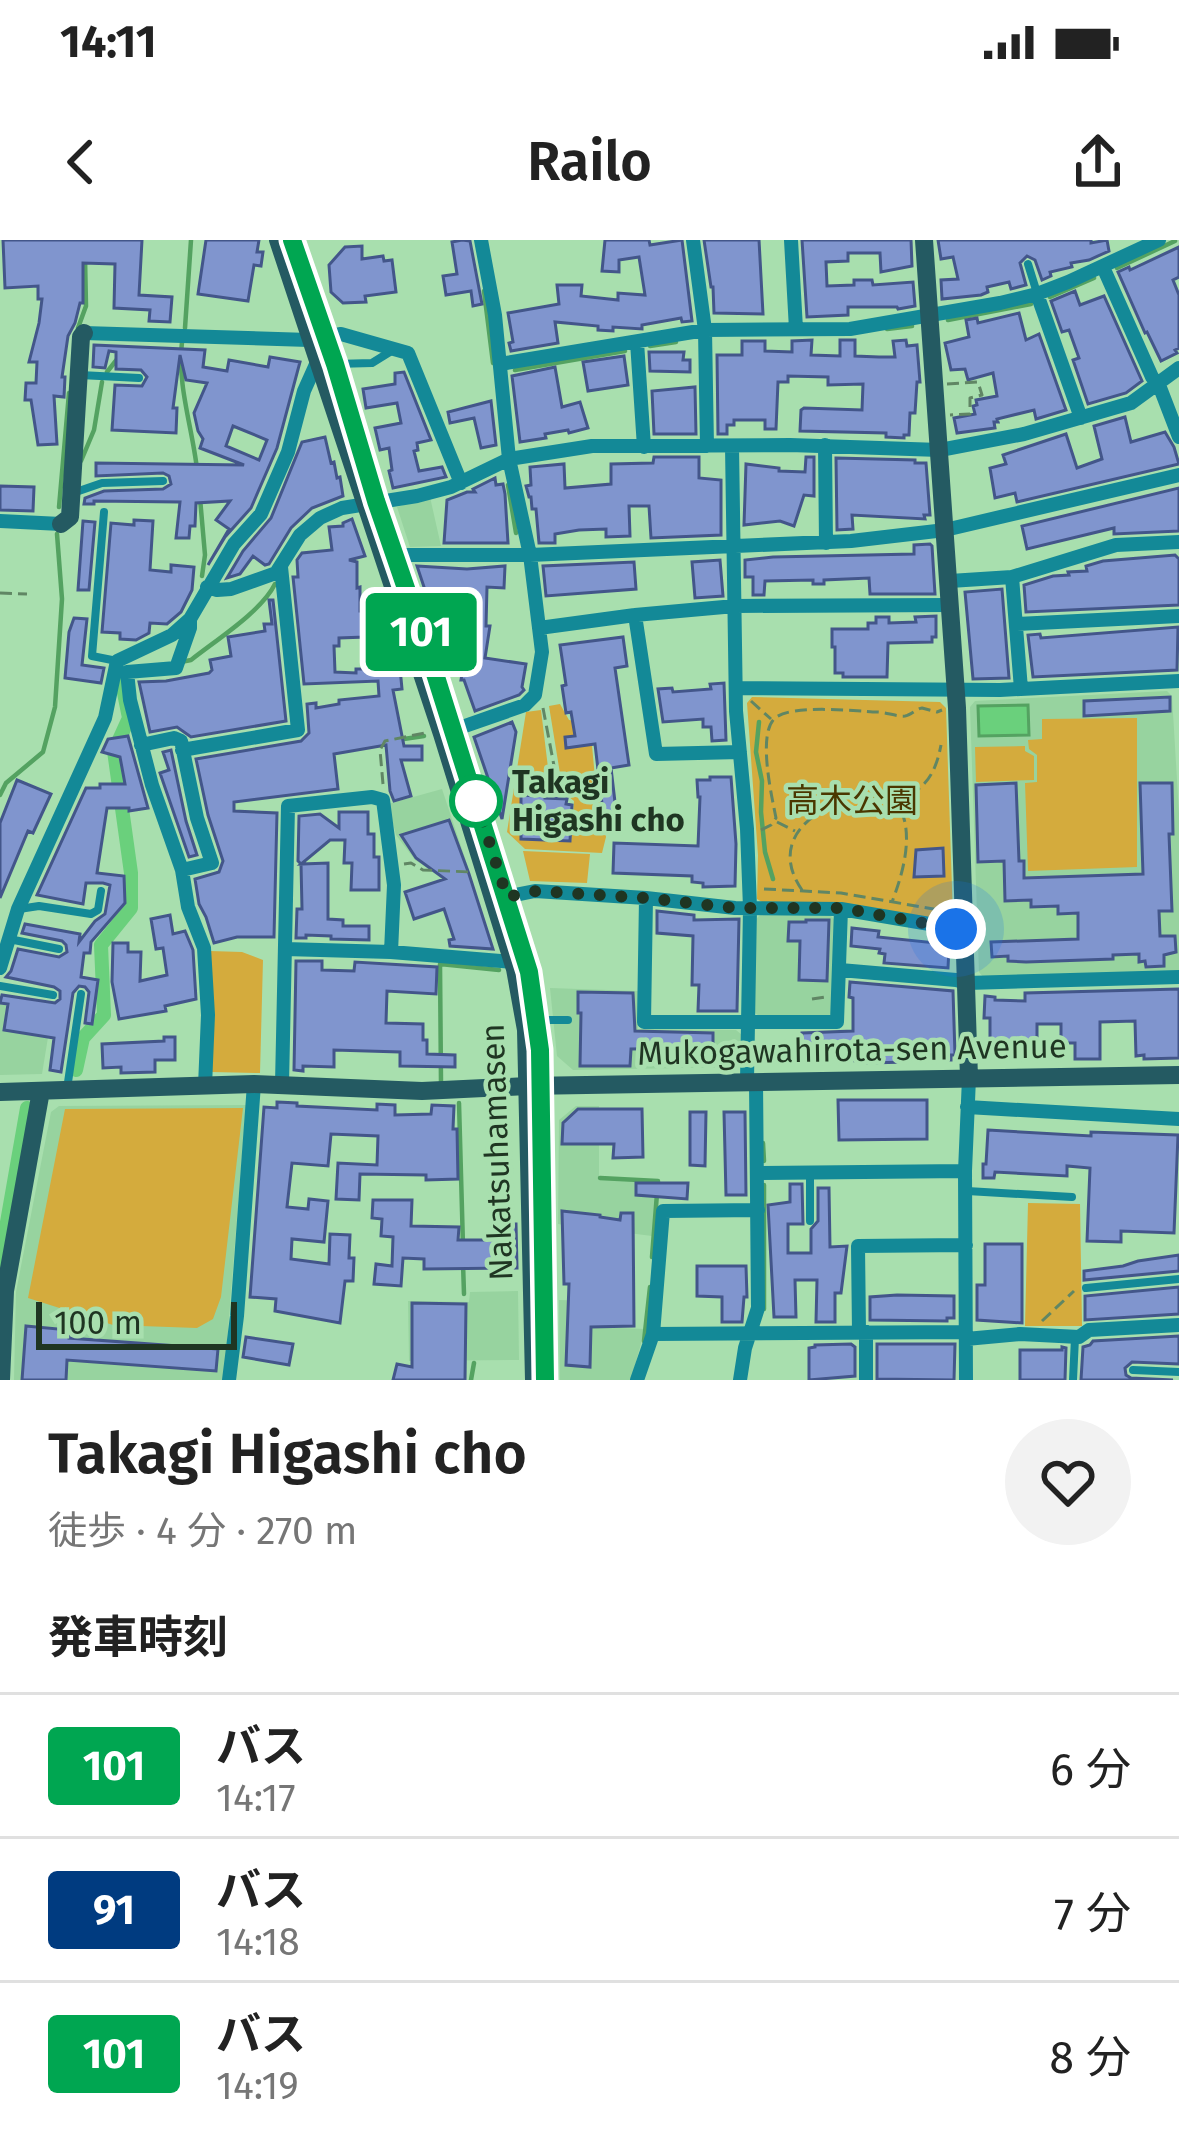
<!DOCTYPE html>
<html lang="ja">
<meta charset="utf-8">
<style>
:root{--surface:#fff;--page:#f2f2f2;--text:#222;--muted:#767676;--line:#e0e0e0}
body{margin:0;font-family:"Fira Sans","Noto Sans JP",sans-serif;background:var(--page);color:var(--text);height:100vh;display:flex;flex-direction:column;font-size:45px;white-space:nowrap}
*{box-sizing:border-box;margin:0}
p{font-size:39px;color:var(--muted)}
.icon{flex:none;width:66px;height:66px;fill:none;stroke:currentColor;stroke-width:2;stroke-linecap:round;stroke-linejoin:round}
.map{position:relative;height:1140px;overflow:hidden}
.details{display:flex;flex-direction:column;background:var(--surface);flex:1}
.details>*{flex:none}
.badge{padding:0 24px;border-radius:9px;font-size:42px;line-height:78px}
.scale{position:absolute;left:36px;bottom:30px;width:201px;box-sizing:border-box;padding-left:12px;border:6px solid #1f3522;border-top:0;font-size:33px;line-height:42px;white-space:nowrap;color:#1f3522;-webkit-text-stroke:9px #a8dfae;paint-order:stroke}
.you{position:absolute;width:60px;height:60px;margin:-30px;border:9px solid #fff;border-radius:50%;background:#1a73e8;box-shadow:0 0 0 18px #1a73e833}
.map>.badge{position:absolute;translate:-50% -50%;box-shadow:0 0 0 6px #fff}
h2{padding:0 48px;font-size:45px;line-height:108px}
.round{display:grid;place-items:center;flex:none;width:126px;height:126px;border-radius:63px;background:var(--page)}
.overview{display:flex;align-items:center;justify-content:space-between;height:204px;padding:0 48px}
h1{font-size:57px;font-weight:600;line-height:90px}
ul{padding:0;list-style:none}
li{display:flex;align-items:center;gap:36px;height:144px;padding:0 48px;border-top:3px solid var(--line)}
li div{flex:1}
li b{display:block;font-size:45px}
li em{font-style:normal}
li .badge{min-width:132px;font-weight:700;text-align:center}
.status{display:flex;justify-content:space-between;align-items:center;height:84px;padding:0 60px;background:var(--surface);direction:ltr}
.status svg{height:33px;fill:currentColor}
header{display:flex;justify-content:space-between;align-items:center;height:156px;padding:0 48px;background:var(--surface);font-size:54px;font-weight:600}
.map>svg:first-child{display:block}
</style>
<div class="status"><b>14:11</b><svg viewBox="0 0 49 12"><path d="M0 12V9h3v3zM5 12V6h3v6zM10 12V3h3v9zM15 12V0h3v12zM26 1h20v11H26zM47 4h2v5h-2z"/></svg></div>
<header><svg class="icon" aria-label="back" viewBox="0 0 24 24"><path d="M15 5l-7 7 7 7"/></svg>Railo<svg class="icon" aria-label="share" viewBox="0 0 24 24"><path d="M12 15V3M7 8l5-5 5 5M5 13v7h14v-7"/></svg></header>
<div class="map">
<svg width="1179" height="1140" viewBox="0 0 1179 1140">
<rect width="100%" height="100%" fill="#a8dfae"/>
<path fill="#97d39f" d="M430,257l11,49 -31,1 -13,-40z
M1167,451l5,5 7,118v158l-195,6 -5,-6 -9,-265 5,-6z
M442,549l27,81 -40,-1 -14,-9 -19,-25 -8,-31z
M762,673l67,1 7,7 -2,90 -7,6 -69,-2 -5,-3 3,-93z
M550,748l88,3v38l98,1 6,5v26l-6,6 -163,3 -16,-14z
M0,764l52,9 -10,61 -42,1z
M246,865l-22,275h-210l2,-88 35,-180 8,-6z
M576,866h23v72l58,3 -5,55 -94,-12 1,-104z
M518,1051l1,69 -110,1 -1,-60 61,1 1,-10z
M559,1060l35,1v26l51,2 -14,51h-71z"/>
<path fill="#d4ab3d" d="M752,457l188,5 6,6 7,210 -5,5 -116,-21h-70l-5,-3 1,-44 -11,-152z
M560,464l9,16 21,4 5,54h4l7,59 -4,16 -77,-4 -18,-17 19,-120 15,-2 9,74 -30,9v46l51,3 3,-41 -11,-9 -14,-86z
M1137,478v149l-109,4 -3,-88 12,-1v-27l-8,-6 -1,-9 14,-1v-20z
M1025,506v5l9,5v24l-58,2 -1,-35z
M523,611l67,3 -3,29 -57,-2z
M210,711l32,1 21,8 -3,113 -49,-1z
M243,868l-22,189 -8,22 -16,9 -84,-3 -85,-27 37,-189z
M1028,963l52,1 2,122h-57z"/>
<path fill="#6ad07c" stroke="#54a261" stroke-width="3" d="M1028,465l1,30 -50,1 -1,-30z"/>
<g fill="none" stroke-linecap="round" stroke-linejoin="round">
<path stroke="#54a261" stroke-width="4.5" d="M1117,28l58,-27
M484,51l9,72
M1050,57l44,-19
M948,80l83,-16
M78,88l8,-22 -1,-49
M185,88l6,-88
M887,89l25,-3
M182,102c-5,43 10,84 15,127
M650,106l26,-4
M515,130l110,-19
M107,132l11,-14
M81,221l13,-31 8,-48
M508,245l8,48
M200,258l5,57 -3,21
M59,267l10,-114
M181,422l10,-2c25,-20 70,-48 84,-76
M759,482l-3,30 6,29 -1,31 4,40 8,27
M397,500l27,-4
M0,555l6,-12 37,-31 12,-45 7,-108 -5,-65
M441,843l-1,-119 59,6
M459,863l4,143
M763,903l1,18
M600,938l58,3 -6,76
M463,1023l1,31
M764,1069v-124
M644,1101l6,-54
M471,1140l3,-17"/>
<path stroke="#6ad07c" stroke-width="14" d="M76,830l7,-32 21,-23 -3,-70 30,-37v-35l-17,-122 15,-33 -7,-35
M0,1022l27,-154"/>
</g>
<path fill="#8095ce" stroke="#43568a" stroke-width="3" fill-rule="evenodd" d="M3,0h139l-3,55 33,2 -2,25 -21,-1 1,-11 -36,-2 1,-44 -32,-1v40h-3l-5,20 -7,13 -6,41h3l-1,20 -10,-1 3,48 -19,1 -7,-45h-6l1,-17h10l1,-21h-8l10,-39 3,-24h-4v-13l-33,2z
M206,0h53l-2,12h6l-2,14 -7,-1 -6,36 -50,-7z
M462,0l8,1 12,63 -9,2 -2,-15 -25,4 -3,-19 14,-2 -5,-32z
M605,0h44l1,5 32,-5 10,81 -10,1 -1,-4 -39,7v4l-29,-2v4l-15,-1v-4l-43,-4 3,21 -47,8 -2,-8 4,-1 -5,-29 51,-9 -2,-19h25l-1,11 37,4v-7l27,2 -6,-38 -20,3v12l-17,-1z
M704,0h55l4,74 -49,-1 -1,-26h-2z
M802,0h109l1,26 -31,6 -1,-19h-32v8l-22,1 1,24 27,-1v-5h18l1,5 40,-3 2,24 -17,3 -1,-2h-49v8l-41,2z
M938,0h153v3l16,-3 2,11 -20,9 -18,3 1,4 -22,5 1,4 -9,4 -7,-20 -8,-4 -7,7 6,22 -15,4 -2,-7 -22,5 1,5 -7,3 -39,4 -1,-19 17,-1 -5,-22 -12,2z
M362,6v13l21,-3 1,5 8,-1 4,32 -31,4 1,6 -23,1 -12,-11 -2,-27 16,-18z
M1179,7v30l-6,3 6,15v53l-4,2 2,3 -16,8 -14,-29 -2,1 -27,-61 11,-5 1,3z
M1075,51l5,14 24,-9 38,85 -16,12 -38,11 -15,-44 6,-2 -10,-28 -7,2 -11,-31z
M1019,73l7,27 13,-6 27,76 -30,9 -2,-9 -37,9 1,3h-4l1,6 -38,5 -3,-15 21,-4 -2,-8 4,-1 -1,-5 21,-4 -4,-23 -25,7 -3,-11 -14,1 -6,-27 24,-6 -3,-17 11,-2 1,5z
M812,100l-1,15 29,1v-16h15v16l24,1h16l-2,-16 13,-1 1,6 10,-1 3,37h-3l-2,31h-5l-1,22h-5v3l-18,-1v-4l-86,-2 1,-21 3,-2 58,2 1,-26 -35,1v-8l-40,-1v6h-10l-2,47h-11v-9h-31v5h-7v9h-9l-1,-79h25v-14h23v10l27,1v-11z
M94,105l111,5 -2,17 24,4 2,-11 39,7 2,-10 30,5 -23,86 -26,60 -26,29 -17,28 21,-36 -13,-9 14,-19 -34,2 -1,23h-5l-1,12h-13l4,-36 -86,-1v3h-10l1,-6 19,-7 59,-2 8,-5 -2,-8 -6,-3 -67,3v-13l148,2 -44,-17 3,-9 -5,-8 -4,-18 13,-30 -21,-3 -6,-25 -7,53h4l-1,25 -64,-3 3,-45 27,1 5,-9 -6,-7 -25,-1v-17l-7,-1 -4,17 -12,-1zM233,186l34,14 -8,20 -33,-14z
M649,112h35l-1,8h7v12l-40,-1z
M624,116l4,29 -40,6 -5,-29z
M555,127l7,40 18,-5 8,26 -19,5 -1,-3 -23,4 1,4 -26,4 -8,-66z
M404,132l27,68 -14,3 1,7 -4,1 5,20 23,-4 4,10 -53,11 -4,-17 3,-1 -3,-22 -9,2 -5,-22 26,-5 -4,-20 -31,5 -3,-19 32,-5v-11z
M695,147l1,47h-42l-2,-43z
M491,161l5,44 -15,3 -7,-30 -24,5 -2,-11z
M1125,177l6,25 34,-10 9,15 5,17 -162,38 -2,-9 -20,5 -5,-30 16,-4 -3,-9 63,-21 11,34 25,-9 -8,-33z
M325,197l6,26 3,-1 3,16 3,-1 3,19 -31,12 -21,20 -22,36 -4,1 -12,-9 -13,18 -13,4 16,-27 28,-33 31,-76z
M654,217h45v21l22,2v55l-70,3 -2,-32h-20l1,30 -24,1v-8l-27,1 -24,4v9h-16l-3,-34h-4l-1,-12h-2l-3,-11 5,-1 -1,-18 34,-3 1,24 46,-4v-20l42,-1z
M806,217h8v39l-10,-1 -10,31 -14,-5 -36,4 2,-61 33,4v3l26,1z
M836,218l79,2v3h11l4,52h-6l1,4 -73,-4 1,14 -16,1z
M495,238l1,7 7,-1 2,10 3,49h-64l3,-43 20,-8h8l-2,-3z
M0,246l34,1 -1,24 -33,-1z
M1179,248v43l-65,3v-6l-87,21 -5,-23z
M352,279l13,37 -16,4 8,2v26l3,-1v24h4l1,26 -26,1v8h-5l1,26 21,1v-4h14v3l30,-4 2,21 -9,1 11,56h18v14h-21l10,36 -17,5 -4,-10 -4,-46 -52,9 4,35 -104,13v9l43,2 -3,124h-37l-23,6 -8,-26 -7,-13 -4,-25 24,-7 4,-11 -15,-46 -12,-56 105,-18 8,-8 -2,-29 9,-1v5l23,-4v-4l40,-4 -1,-15 -74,3 -11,-107h5l-1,-17 5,-7 30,-3 -3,-23 14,-1v-3z
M134,280l19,1 -3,49 21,2v-7l23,2 -2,23 -11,22 -14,12 -17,-1 -1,10 -13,7 -16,-1v-6l-18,-1 9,-109 23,2z
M83,281l12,1 -6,68h-11z
M930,304l2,2 3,48h-65l-1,-16 -45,2v4h-11v-4l-48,1 -1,14h-11v-18h-8v-17l28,-3 141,-3v-9z
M1175,315l4,4v46l-153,7 -2,-27 29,-9 16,-1 -1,-3 19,-1 -1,-5 17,-5z
M720,320l3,36 -28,2 -3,-36z
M634,322l2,27 -90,7 -3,-30z
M417,326l50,3 38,-3 -1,22 -17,-1 -1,39h4l-5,32 41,6 -4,23 2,3 -5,5 -44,16 -11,-31h-3l4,-25 -16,6 -6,-19 9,-4 -17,-24 6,-14 -14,-4z
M1002,349l7,89 -36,1 -8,-87z
M269,360h4l13,121 -95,16 -14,-10 -27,5 -11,-50 27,-1 43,-8 3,-3 -2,-10 21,-4 -3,-19 37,-6 -1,-7h8z
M936,376v21h-4v5l-44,1 -1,34h-44v-4h-8v-26h-3v-18h36v-6h8v-6h13v6l27,-1 -1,-5z
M74,378l13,1 -5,46 22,3 -3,15 -36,-5 4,-46z
M1178,387l-1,43 -144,7 -5,-42 12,-1 1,4z
M623,397l4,29 -12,2 14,97 -18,3 6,51 -13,2 -9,-77 -29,4 -1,-11 10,-1 -4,-24 -5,1 -4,-27 4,-1 -6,-40z
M724,443l2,57 -14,1 -1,-14h-8v-8l-40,3 -5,-33 14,-1 1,4 38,-3 -1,-5z
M1170,457v14l-86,5v-15z
M512,482l4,10 -14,87 -28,-82z
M128,496l20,72 -19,3v-3h-22l-10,65 27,3 1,27 -34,39 -1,11h-6l-3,24 17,3 -6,44 -7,-1 4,-31 -4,-5 -6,-1 -6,7 -12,79 -11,-2 4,-32 -50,-8 4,-26 -8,-1 2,-8 53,8 5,-4v-8l-6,-4 -48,-10 5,-6 7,-22 41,8 8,-5 -1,-7 -4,-4 -40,-8 3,-9 55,10 -1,8 16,-21 10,-7 5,-29 -7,-2h-17l-3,21 -46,-9 49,-107h14v-4h25l-5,-27 -18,-5 6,-13z
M171,510l15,71 11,34 -8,2 -29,-84 9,-3 -6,-18z
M710,537h21l5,67 -1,42 -32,1v-4l-11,-1v-6l-79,-3 1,-30 84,3 2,-49h-2l-1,-17h13z
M17,540l34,14 -18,39 -5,-2 -28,67v-75z
M1016,543l3,78h5v17l119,-4 -3,-91h32l1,51h-4l3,77h-13l1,25h15l1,16 -12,3v11l-18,1 -1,-6 -6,1v-8l-26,1v4l-87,3 -18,-1v-5l-16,1 -1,-15 87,-3v-26l-20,1v-8l-27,1v-7l-26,1 -1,-40 -26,1 -2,-77z
M534,553h11v5l22,1 -1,5 6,1 -2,36 -49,-2v-44l13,1z
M339,572h29v22h6v23h5v33h-28l1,-27h-8l1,-23h-15l-29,24 27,-1v56l15,1v6h26v14l-38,-1v-3l-25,-1v3h-10l1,-29h5l-1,-45 -3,-3 1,-45 21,-2 19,14z
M449,580l20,54 24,75 -43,-3 -1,-6 5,-1 -10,-30 -30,10 -9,-27 40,-13 -29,-21 -15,-23z
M943,608l1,28 -30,1 2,-27z
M657,671l37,4v5l45,-1 -2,92h-39l1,-26h-7l1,-49 -36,-3z
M170,675l3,19 12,-3 8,19 3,49 -31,7 1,5 -47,8 -7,-37 1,-39h15v9h13l-1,29 27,-6 -4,-27 -7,1 -5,-30z
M806,680h23l-2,61 -28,-1 1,-39h-12l1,-19h17z
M852,688l27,3 -1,6 68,7v4h3l-1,20 -64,-5 1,-9 -6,-1 1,-4 -29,-3z
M296,721h26v9l32,1 1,-9 82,5 -1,27 -49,-3 -1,32 37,1v16h4v14l28,1v12l-55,-1v-14l-66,-2v17l-31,-1v5l-9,-1z
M850,742l103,9 2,64h-4v5h-22v-15l-23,-1v18l-37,1 -14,-2v-4h-22v-6l-31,1v-19l51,-2v-33l-4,-1z
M1179,749v69l-35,1v-4l-8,1 -1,-35 -35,1v37h-25v-16h-14v-19h-24v14h-4v4h-43v-24h-6l1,-22 10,1v3l30,1v-8z
M578,752l55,1 2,38 78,2v15l-82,1 -1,17h-50l1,-53h-3z
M164,797h11v23h-20v12l-34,1v-6l-18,1 -1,-24 62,-3z
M838,860h89v39l-88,1z
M277,862l20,1v3l80,4v-6l18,1v10l36,-1 1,-9 22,1 -1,23h4l1,50 -32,1v-5l-66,-1 -1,26 -23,-1 2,-36 39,2 1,-29 -47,-2 -3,32 -36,-3 -5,44 21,2 1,-10 19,2 -4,41 -32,-3 -1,20 38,5 1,-30 20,1 -1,23h5l-1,23h-8l-5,42 -65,-12 1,-12 -26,-2 14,-190 13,1z
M578,869h64l1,48 -30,1 1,-14h-52l1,-21z
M690,872h16l-1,54 -15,-1z
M724,872h21l1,83h-20z
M988,890l103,6v-4l87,3 -4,98 -53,-2v11l-34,-1 3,-73 -23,-2v10l-72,-4 -1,6h-11v-14h3z
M636,943h52l-1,16 -51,-4z
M790,944h12l1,40h-15v29h23v-24l7,-8v-33h11l1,59 17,-1 -6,47h-6v29h-19l1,-42h-22l1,37h-22l-6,-112 22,-3z
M373,960h39l-1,26 48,1 -1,13h44v-16h14l1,44 -93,1v-10l-21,-1 -2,28 -27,-2 2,-20 16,2 1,-29 -12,-1 1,-17 -10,-1z
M562,971l38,4v2l20,3 1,-7h12l1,113 -43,1 -1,40 -24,-2 3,-81h-5z
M985,1004h37v79l-45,-3v-35h8z
M1179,1015v16l-95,9v-9l39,-5 15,-5z
M697,1026h49l1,31h-3l-2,25h-20v-25l-25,-1z
M1179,1047v27l-94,6v-24z
M897,1055l57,1v22h-7v3l-77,-1v-23z
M412,1063l54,1 -1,76h-72l4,-16 15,3z
M26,1086l43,4v8l149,11 -2,22 -149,-11 -1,20h-44z
M1179,1096v28l-47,-2 -7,6 1,7 5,3 42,2h-92l2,-33 7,-2 3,-4z
M246,1097l47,7 -4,21 -46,-8z
M851,1104l4,3v29l-46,4v-32l6,-1v-2z
M877,1104h78l-1,36 -77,-1z
M1062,1107l4,1 -1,32h-45v-30h42z"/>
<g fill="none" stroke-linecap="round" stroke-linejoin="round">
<path stroke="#608664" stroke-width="3" stroke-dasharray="12 6" stroke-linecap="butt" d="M947,144l31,-2 4,13 -12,3v16l-20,1
M0,353l27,1
M751,461l20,18
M543,468l16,84
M383,544l-3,-34 5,-9 40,-8
M893,561c31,-9 42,-25 48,-56
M777,582l18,9
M761,590l10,-5 5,-7c-4,-21 -19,-84 -1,-100 17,-14 80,-7 102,-6 8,0 21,5 28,4 6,-1 11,-7 17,-8l15,4 5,-2
M404,624l7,-1 12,7 48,2
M764,649l77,4 104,18
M802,650c-45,-65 49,-106 96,-86 17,29 5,69 -6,98
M812,759l13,-2
M1042,1081l32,-30"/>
<path stroke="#138997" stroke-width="8" d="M1028,24l9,29
M335,124l37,-1 21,-13
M80,135l59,3
M73,253l29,-10 61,-2
M104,272l-12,144 25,5
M19,669l20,-3 52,8 7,-4 3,-19
M9,699l50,10
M0,746l53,9
M539,780h29
M67,849l14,-95
M810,933v48
M967,951l105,6
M1086,1048l93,-9
M1133,1130l46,2
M1073,1140l2,-42"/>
<path stroke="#138997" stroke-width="14" d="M693,0l12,90 2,116
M791,0l5,89
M1103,27l49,110 7,8 20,52
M1037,54l44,124
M84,93l225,7 32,-6 67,19 53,130
M637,102l7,105
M500,124l205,-34 145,-1 150,-26 37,-9 31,-12 91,-42
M825,205l1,98
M732,206l4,265 11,118 3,79 -3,173
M0,281l61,3
M382,315h148l321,-14 94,-11 234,-55
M1012,337l9,112
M950,341l62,-4 104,-32 63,-3
M207,347l10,3 14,-1 45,-16 24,-38 20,-17 22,-10 75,-12 34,-9 58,-28 83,-13 198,-1 150,5 84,-16 107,-31 48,-35
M635,375l21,139 84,-2
M190,379v9l-14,40 -49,4 3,28 22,85 30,85 6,37 16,41 4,67 -3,71
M1017,384l162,-8
M539,388l96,-13 100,-9 216,-1
M736,448l264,2 179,-9
M442,494l83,-29 10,-10 7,-43 -12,-97 -21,-96 -14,-144 -14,-75
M141,505l33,-7 7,3 16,77 15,45 -30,7
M182,510l116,-20 -17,-163
M646,658l-2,124h193l4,-113
M495,659l40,-8 111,7 89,10 106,1 124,21
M285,709l106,3 123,10
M0,728l18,-59 87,-191 12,-57 55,-26 18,-16 44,-75 27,-30 27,-62 16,-61 13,-29
M840,730l116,10 11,3 212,-6
M282,844l6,-278 84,-9 11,3 11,85 -3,67
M967,867l212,12
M758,933l207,-2
M859,1092l-1,-86 108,-1
M866,1092v48
M653,1094l313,-2
M966,1099l54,-5 59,3 10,-7 90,-5
M229,1140l8,-64 17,-232
M637,1140l16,-46 10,-123 95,-1
M740,1140l5,-32 13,-40 -2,-227
M966,1140l-1,-209 4,-93"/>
<path stroke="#245a62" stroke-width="18" d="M278,0l164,494 73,235 11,61 8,350
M292,0l43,124 33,111
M924,0l33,468 12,370
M61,284l9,-7 11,-180 3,-4
M403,341l39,116
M521,706l17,74 2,30 5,275
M0,852l254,-8 168,7 105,-5 652,-11
M1,1140l4,-89 36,-200"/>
</g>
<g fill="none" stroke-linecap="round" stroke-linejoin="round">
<defs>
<path id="line" d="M292,0l43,124 41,137 55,160 98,311 11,78 5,330"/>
</defs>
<use href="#line" stroke="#fff" stroke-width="27"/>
<use href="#line" stroke="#00a651" stroke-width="18"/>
<path stroke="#1f3522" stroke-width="12" stroke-dasharray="0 21.6" d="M476,561l31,96 29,-6 110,7 89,10h106l115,21"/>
</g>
<circle fill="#fff" stroke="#00a651" stroke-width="6" cx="476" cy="561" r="24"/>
<g text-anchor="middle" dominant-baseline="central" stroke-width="9" stroke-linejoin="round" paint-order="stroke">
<g font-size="33" font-weight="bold" fill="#1f3522" stroke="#a8dfae" text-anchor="start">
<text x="512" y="542">Takagi<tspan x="512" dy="38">Higashi cho</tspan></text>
</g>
<g font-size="33" fill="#4a3700" stroke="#a8dfae">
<text x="852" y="561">高木公園</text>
</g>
<g font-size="33" fill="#1f3522" stroke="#a8dfae">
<text transform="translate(852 810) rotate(-1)">Mukogawahirota-sen Avenue</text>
<text transform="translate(497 912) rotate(-92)">Nakatsuhamasen</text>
</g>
</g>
</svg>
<div class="scale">100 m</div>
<div class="you" style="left:956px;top:689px"></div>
<b class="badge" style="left:421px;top:392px;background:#00a651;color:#fff">101</b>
</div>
<section class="details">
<div class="overview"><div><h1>Takagi Higashi cho</h1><p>徒歩 · 4 分 · 270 m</p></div><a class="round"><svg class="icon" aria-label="heart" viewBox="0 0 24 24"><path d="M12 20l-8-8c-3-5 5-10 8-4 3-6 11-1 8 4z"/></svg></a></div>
<h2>発車時刻</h2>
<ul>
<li><span class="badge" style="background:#00a651;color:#fff">101</span><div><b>バス</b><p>14:17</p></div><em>6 分</em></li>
<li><span class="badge" style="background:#003b80;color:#fff">91</span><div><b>バス</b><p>14:18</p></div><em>7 分</em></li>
<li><span class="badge" style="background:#00a651;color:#fff">101</span><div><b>バス</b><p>14:19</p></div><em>8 分</em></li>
</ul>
</section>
